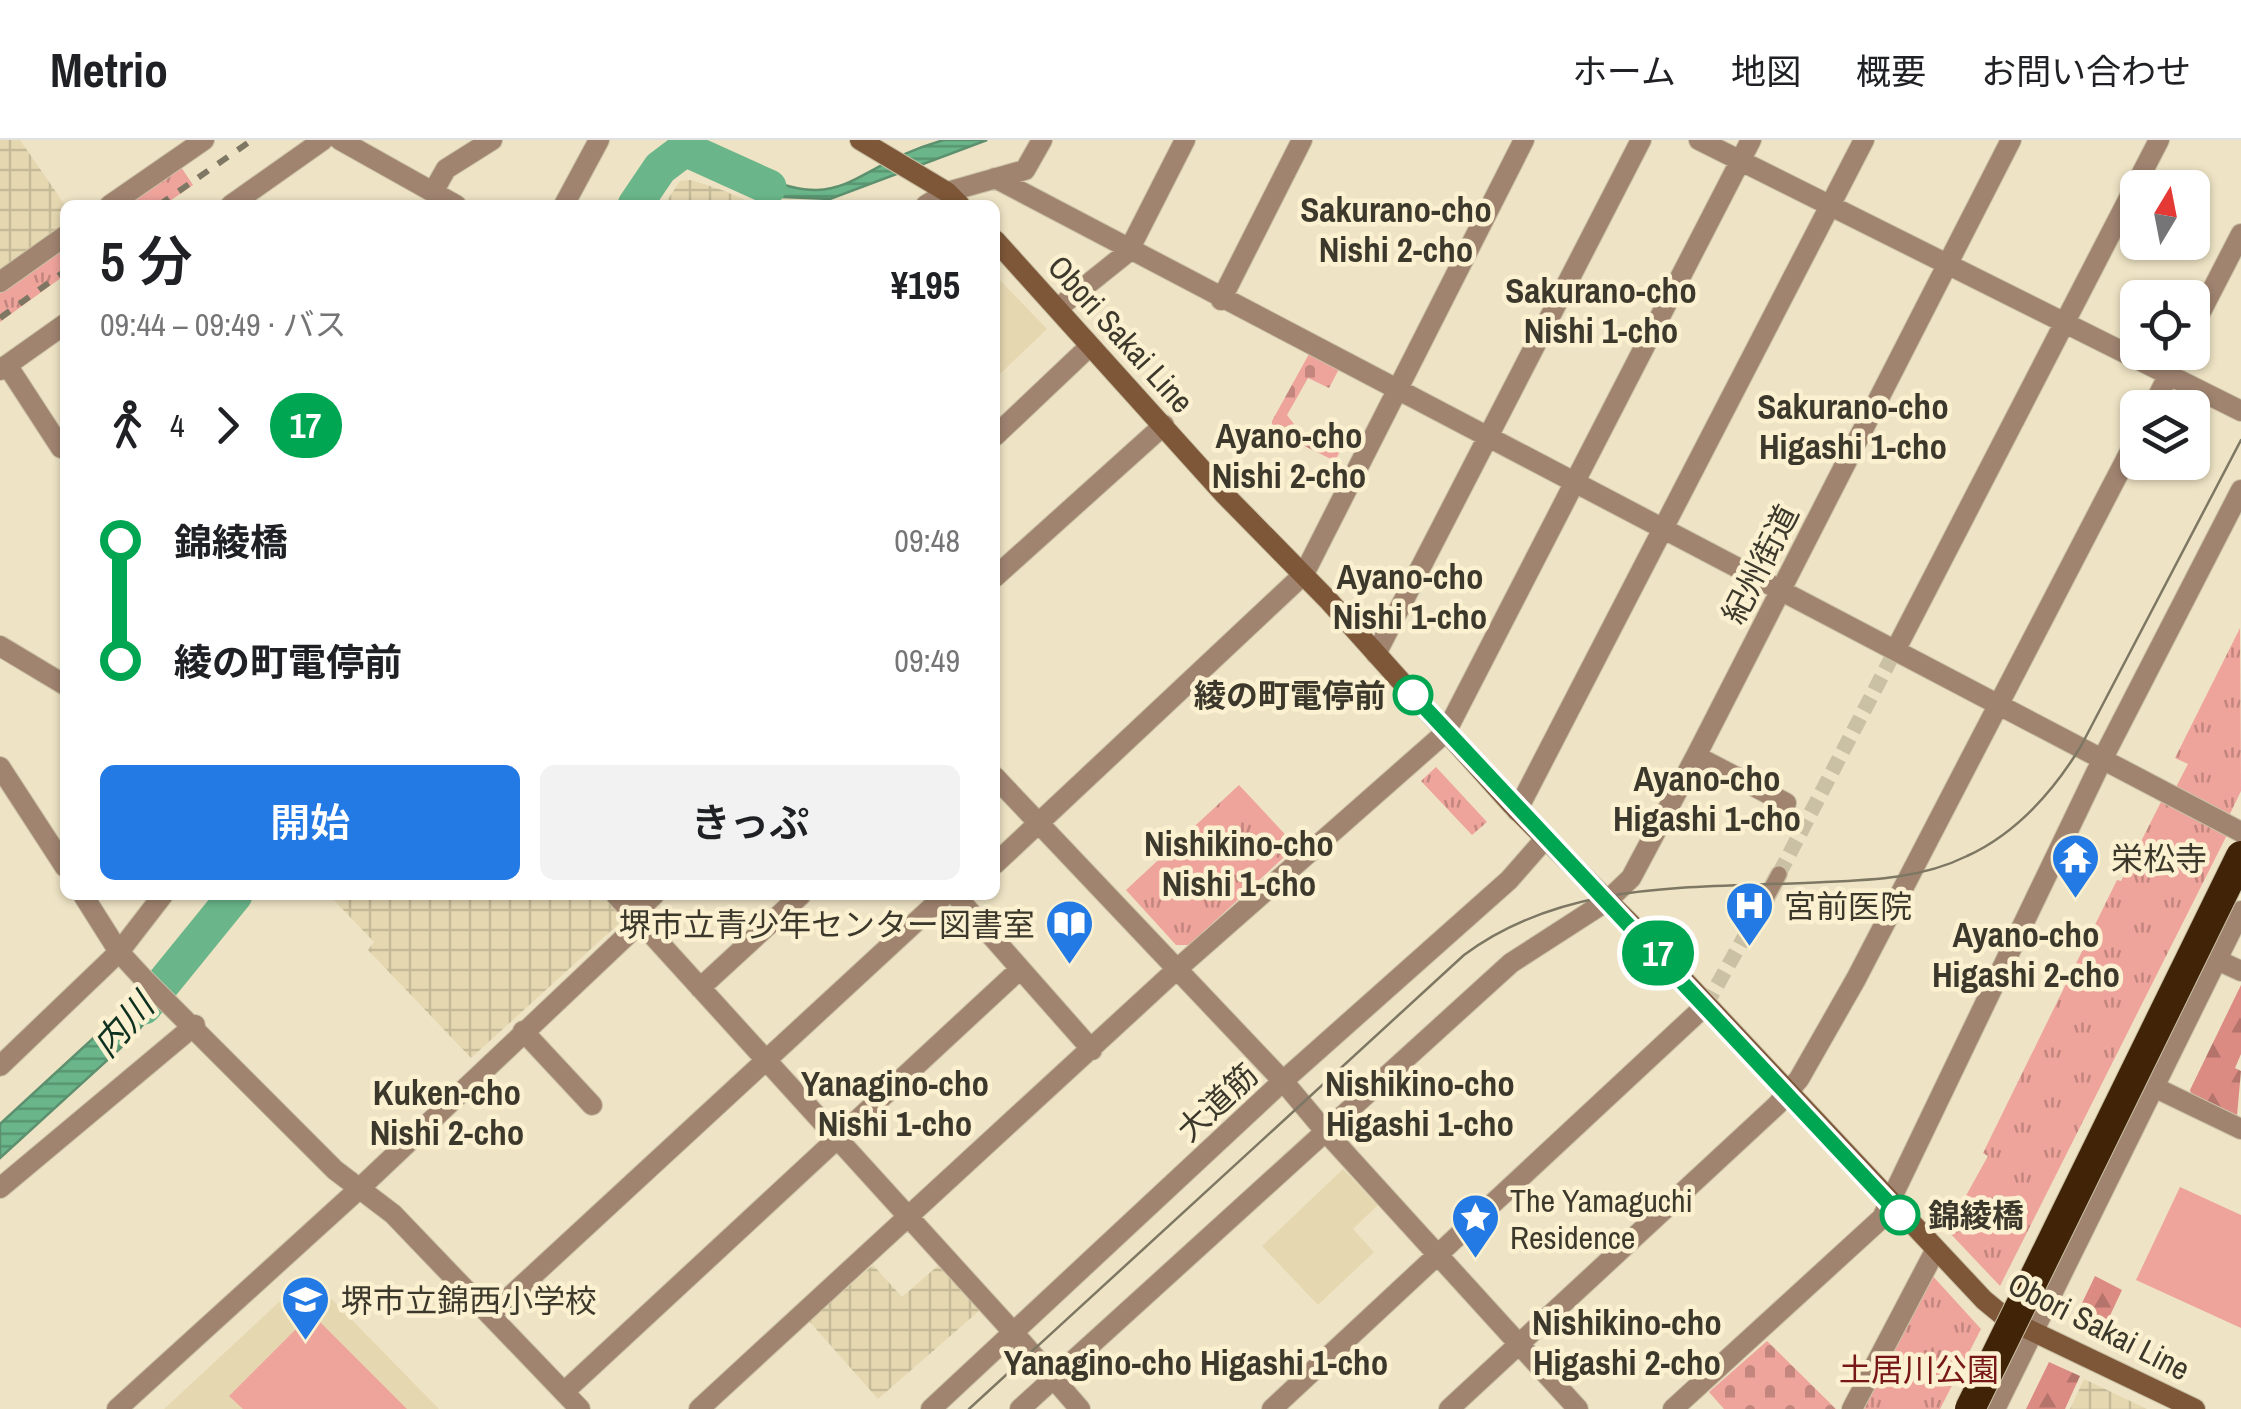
<!DOCTYPE html>
<html lang="ja">
<meta charset="utf-8">
<style>
:root{--surface:#fff;--page:#f2f2f2;--text:#202124;--muted:#757577;--line:#e0e0e0;--accent:#237ae4}
body{margin:0;font-family:"Archivo Narrow","Noto Sans JP",sans-serif;background:var(--page);color:var(--text);height:100vh;display:flex;flex-direction:column;font-size:38px;white-space:nowrap}
*{box-sizing:border-box;margin:0}
p{font-size:32px;color:var(--muted)}
.icon{flex:none;width:55px;height:55px;fill:none;stroke:currentColor;stroke-width:2;stroke-linecap:round;stroke-linejoin:round}
.map{position:relative;flex:1;overflow:hidden}
.side{position:absolute;left:60px;top:60px;width:940px;height:700px;display:flex;flex-direction:column;background:var(--surface);border-radius:15px;box-shadow:0 2px 8px #0004}
.side>*{flex:none}
.badge{padding:0 20px;border-radius:32px;font-size:35px;line-height:65px}
.needle{width:65px;rotate:10deg}
.buttons{position:absolute;left:2120px;top:30px;display:grid;gap:20px}
.buttons a{display:grid;place-items:center;width:90px;height:90px;border-radius:15px;background:var(--surface);box-shadow:0 2px 8px #0004;font-size:50px}
.map>.badge{position:absolute;translate:-50% -50%;box-shadow:0 0 0 5px #fff}
.legs{display:flex;align-items:center;gap:15px;height:110px;padding:0 40px;font-size:32px}
.legs p{margin-inline-start:auto}
.overview{display:flex;align-items:center;justify-content:space-between;height:170px;padding:0 40px}
h1{font-size:55px;font-weight:600;line-height:75px}
.cta{display:flex;gap:20px;margin-top:auto;padding:20px 40px}
.cta a{flex:1;height:115px;border-radius:15px;background:var(--accent);color:#fff;font-size:40px;font-weight:600;line-height:115px;text-align:center}
.cta a+a{background:var(--page);color:var(--text)}
ul{padding:0 40px;list-style:none}
li{display:flex;align-items:center;gap:35px;height:120px;font-size:38px}
li i{display:grid;place-items:center;width:15px;height:100%;margin:0 12px;background:currentColor}
li i::after{content:'';width:25px;height:25px;margin:-12px;border:8px solid;border-radius:50%;background:var(--surface)}
li p{margin-inline-start:auto}
li:first-child i{background:linear-gradient(#0000 50%,currentColor 0)}
li:last-child i{background:linear-gradient(currentColor 50%,#0000 0)}
header{display:flex;align-items:center;gap:60px;box-sizing:border-box;height:140px;padding:0 50px;background:var(--surface);border-bottom:2px solid var(--line)}
header strong{font-size:48px}
nav{display:flex;gap:55px;margin-inline-start:auto;font-size:35px}
.map>svg:first-child{display:block}
</style>
<header>
<strong>Metrio</strong>
<nav><a>ホーム</a><a>地図</a><a>概要</a><a>お問い合わせ</a></nav>
</header>
<div class="map">
<svg width="2241" height="1269" viewBox="0 0 2241 1269">
<defs>
<pattern id="industrial-grid" width="8" height="8" patternUnits="userSpaceOnUse" patternTransform="scale(2.5)"><rect width="8" height="8" fill="#e5d8b1"/><path d="M0 4h8M4 0v8" fill="none" stroke="#c5ba98"/></pattern>
<pattern id="forest-firs" width="22" height="20" patternUnits="userSpaceOnUse" patternTransform="scale(2.5)"><rect width="22" height="20" fill="#dc8b83"/><path d="M5 1l3.5 6h-7zM16 11l3.5 6h-7z" fill="#b4736b"/></pattern>
<pattern id="cemetery-stones" width="16" height="16" patternUnits="userSpaceOnUse" patternTransform="scale(2.5)"><rect width="16" height="16" fill="#eea39b"/><path d="M2 7V4a2 2 0 0 1 4 0v3zM10 15v-3a2 2 0 0 1 4 0v3z" fill="#c2867f"/></pattern>
<pattern id="park-tufts" width="24" height="20" patternUnits="userSpaceOnUse" patternTransform="scale(2.5)"><rect width="24" height="20" fill="#eea39b"/><path d="M3 7l-1-3M5 7V3M7 7l1-3M15 17l-1-3M17 17v-4M19 17l1-3" fill="none" stroke="#c2867f"/></pattern>
<pattern id="water-rules" width="6" height="5" patternUnits="userSpaceOnUse" patternTransform="scale(2.5)"><rect width="6" height="5" fill="#6ab68a"/><path d="M0 2.5h6" fill="none" stroke="#589571"/></pattern>
</defs>
<rect width="100%" height="100%" fill="#eee3c4"/>
<path fill="#e5d8b1" d="M995,135l52,54 -47,45 -5,-5z
M1343,1029l35,36 -25,24 21,23 -56,53 -56,-59z
M308,1135l131,134h-275z"/>
<path fill="url(#industrial-grid)" d="M0,0h20l45,65v24l-65,42z
M691,40l31,10 35,15h-93l16,-24z
M329,755h275l20,24 -153,139 -103,-108 6,-8z
M940,1124l40,46 -102,89 -69,-78 64,-56 29,32z
M2084,1239l63,30h-77z"/>
<path fill="#eea39b" d="M2180,1047l61,28v113l-105,-48z
M312,1173v1l95,95h-164l-14,-13z"/>
<path fill="url(#forest-firs)" d="M2241,845v69l-6,14 6,3 -4,45 -45,-20 -2,-6z
M2095,1136l27,14 -23,49 -28,-13z
M2049,1222l31,14 -15,33h-39z"/>
<path fill="url(#cemetery-stones)" d="M1309,214l30,15 -10,19 -21,-10 -21,37 7,9 -3,7 38,21 4,-9 9,4 -7,14 -63,-31v-9z
M1767,1201l69,68h-112l-15,-17z"/>
<path fill="url(#park-tufts)" d="M181,27l12,18 -29,20h-37z
M65,108v27l-65,47v-29z
M2240,488l1,163 -12,25 -53,-29 12,-23 -13,-6z
M1436,627l51,55 -15,13 -51,-54z
M1239,645l57,61 -107,99h-13l-50,-55z
M2163,658l65,35 -228,453 -53,-56 41,-74 -5,-3 134,-273 4,1z
M1930,1133l51,56 -41,80h-82z"/>
<path fill="url(#water-rules)" stroke="#5c906e" stroke-width="2.5" d="M944,0h43l-157,59 -48,-2 -55,-26 5,-7c118,58 108,5 212,-24z
M174,830l6,4 -44,60 -136,124v-34l163,-150z"/>
<g fill="none" stroke-linecap="round" stroke-linejoin="round">
<path stroke="#6ab68a" stroke-width="35" d="M635,65l25,-37 25,-19 84,38
M144,867l91,-112"/>
<path stroke="#cac1a5" stroke-width="15" stroke-dasharray="15 8" stroke-linecap="butt" d="M1779,734l117,-225
M1706,865l58,-103"/>
<defs>
<path id="pedestrian" d="M1764,762l15,-28"/>
<path id="minor" d="M340,0l116,65
M1699,0l542,271
M995,38l1246,654
M433,52l13,-23 46,-29
M110,65l94,-65
M231,65l92,-65
M564,65l35,-65
M926,65l21,-13 78,-22 17,-30
M0,142l65,-46
M1221,160l81,-160
M1058,168l70,-56 57,-112
M2192,189l49,-95
M7,225l54,83
M0,230l65,-46
M2152,268l28,-56
M995,296l95,-90
M995,437l169,-152
M0,506l65,39
M1896,509l263,-509
M1376,514l265,-514
M1696,616l90,47
M995,637l288,304
M1517,671l347,-671
M995,724l309,-290 220,-434
M616,755l398,438
M957,757l135,153
M1607,761l24,-23 65,-122 315,-616
M633,775l21,-20
M2217,820l24,11
M700,848l101,-93
M523,891l69,74
M0,926l119,-114 44,-57
M2156,948l85,41
M1325,991l253,278
M0,1048l195,-163
M490,1175l455,-420
M1053,1238l27,31
M564,1252l454,-421
M699,1269l477,-439 270,-238 305,-592
M1272,1269l434,-404
M1449,1269l328,-304 22,-26 57,-100 282,-543
M1673,1269l209,-191 221,-460 138,-268
M1852,1269l83,-158"/>
<path id="tertiary" d="M0,627l65,100
M83,755l36,57 24,26 192,192 58,44 187,195
M1283,941l42,50
M1014,1193l39,45
M117,1269l243,-221 280,-265
M931,1269l352,-328 226,-201 36,-41
M1020,1269l491,-446 96,-62
M1995,1269l246,-498"/>
<path id="secondary" d="M860,0l87,52 13,13
M995,100l229,254 105,107 183,204 122,122 350,373 23,19 188,90"/>
</defs>
<use href="#pedestrian" stroke="#cac1a5" stroke-width="18"/>
<use href="#minor" stroke="#cac1a5" stroke-width="22"/>
<use href="#tertiary" stroke="#cac1a5" stroke-width="22"/>
<use href="#secondary" stroke="#cac1a5" stroke-width="22"/>
<use href="#pedestrian" stroke="#a08470" stroke-width="15"/>
<use href="#minor" stroke="#a08470" stroke-width="20"/>
<use href="#tertiary" stroke="#a08470" stroke-width="20"/>
<use href="#secondary" stroke="#7e5738" stroke-width="20"/>
<path stroke="#7d7763" stroke-width="2.5" d="M969,1269l495,-454c105,-78 237,-66 361,-73 49,-2 98,-4 142,-26 50,-23 86,-64 114,-110l160,-306"/>
<path stroke="#7d7763" stroke-width="6" stroke-dasharray="12 12" stroke-linecap="butt" d="M159,65l93,-65
M0,178l65,-47"/>
<defs>
<path id="motorway-bridge" d="M1970,1269l271,-553"/>
</defs>
<use href="#motorway-bridge" stroke="#cac1a5" stroke-width="32" stroke-linecap="butt"/>
<use href="#motorway-bridge" stroke="#412307" stroke-width="30"/>
</g>
<g fill="none" stroke-linecap="round" stroke-linejoin="round">
<defs>
<path id="line-1" d="M1413,555l487,520"/>
</defs>
<use href="#line-1" stroke="#fff" stroke-width="22"/>
<use href="#line-1" stroke="#00a651" stroke-width="15"/>
</g>
<defs>
<symbol id="temple-pin" viewBox="-11 -11 22 30"><path d="M0 17L-7.5 6A9.5 9.5 0 1 1 7.5 6Z" fill="#237ae4" stroke="#fbf1d1"/><path d="M0-6L5-2H3V0L6.5 2.5H4V6H1.5V3h-3V6H-4V2.5H-6.5L-3 0V-2H-5Z" fill="#fff"/></symbol>
<symbol id="hospital-pin" viewBox="-11 -11 22 30"><path d="M0 17L-7.5 6A9.5 9.5 0 1 1 7.5 6Z" fill="#237ae4" stroke="#fbf1d1"/><path d="M-5-5h3v3.5h4V-5h3V5h-3V1.5h-4V5h-3Z" fill="#fff"/></symbol>
<symbol id="library-pin" viewBox="-11 -11 22 30"><path d="M0 17L-7.5 6A9.5 9.5 0 1 1 7.5 6Z" fill="#237ae4" stroke="#fbf1d1"/><path d="M-6-4Q-3-5.5-.7-3.5V5Q-3 3-6 4ZM6-4Q3-5.5 .7-3.5V5Q3 3 6 4Z" fill="#fff"/></symbol>
<symbol id="sight-pin" viewBox="-11 -11 22 30"><path d="M0 17L-7.5 6A9.5 9.5 0 1 1 7.5 6Z" fill="#237ae4" stroke="#fbf1d1"/><path d="M0-6L1.8-2.2L6-1.7L2.9 1.2L3.7 5.4L0 3.3L-3.7 5.4L-2.9 1.2L-6-1.7L-1.8-2.2Z" fill="#fff"/></symbol>
<symbol id="school-pin" viewBox="-11 -11 22 30"><path d="M0 17L-7.5 6A9.5 9.5 0 1 1 7.5 6Z" fill="#237ae4" stroke="#fbf1d1"/><path d="M0-5L7-2L0 1L-7-2ZM-4 1L0 2.5L4 1V4Q0 6-4 4Z" fill="#fff"/></symbol>
</defs>
<g fill-rule="evenodd">
<use href="#temple-pin" x="2048" y="690" width="55" height="75"/>
<use href="#hospital-pin" x="1722" y="738" width="55" height="75"/>
<use href="#library-pin" x="1042" y="756" width="55" height="75"/>
<use href="#sight-pin" x="1448" y="1050" width="55" height="75"/>
<use href="#school-pin" x="278" y="1132" width="55" height="75"/>
</g>
<g fill="#fff" stroke="#00a651" stroke-width="5">
<circle cx="1413" cy="555" r="18"/>
<circle cx="1900" cy="1075" r="18"/>
</g>
<g text-anchor="middle" dominant-baseline="central" stroke-width="9" stroke-linejoin="round" paint-order="stroke">
<g font-size="32" fill="#3c382b" stroke="#fbf1d1">
<text transform="translate(1121 194) rotate(48)">Obori Sakai Line</text>
<text transform="translate(1760 424) rotate(-63)">紀州街道</text>
<text transform="translate(1217 962) rotate(-43)">大道筋</text>
<text transform="translate(2099 1186) rotate(27)">Obori Sakai Line</text>
</g>
<g font-size="32" font-weight="bold" fill="#3c382b" stroke="#fbf1d1" text-anchor="end">
<text x="1386" y="555">綾の町電停前</text>
<text x="1928" y="1075" text-anchor="start">錦綾橋</text>
</g>
<g font-size="32" fill="#3c382b" stroke="#fbf1d1" text-anchor="start">
<text x="2111" y="718">栄松寺</text>
<text x="1784" y="766">宮前医院</text>
<text x="1035" y="784" text-anchor="end">堺市立青少年センター図書室</text>
<text x="1510" y="1060">The Yamaguchi<tspan x="1510" dy="37">Residence</tspan></text>
<text x="341" y="1160">堺市立錦西小学校</text>
</g>
<g font-size="32" fill="#771718" stroke="#fbf1d1">
<text x="1919" y="1229">土居川公園</text>
</g>
<g font-size="35" font-weight="bold" fill="#3c382b" stroke="#fbf1d1">
<text x="1396" y="69">Sakurano-cho<tspan x="1396" dy="40">Nishi 2-cho</tspan></text>
<text x="1601" y="150">Sakurano-cho<tspan x="1601" dy="40">Nishi 1-cho</tspan></text>
<text x="1853" y="266">Sakurano-cho<tspan x="1853" dy="40">Higashi 1-cho</tspan></text>
<text x="1289" y="295">Ayano-cho<tspan x="1289" dy="40">Nishi 2-cho</tspan></text>
<text x="1410" y="436">Ayano-cho<tspan x="1410" dy="40">Nishi 1-cho</tspan></text>
<text x="1707" y="638">Ayano-cho<tspan x="1707" dy="40">Higashi 1-cho</tspan></text>
<text x="1239" y="703">Nishikino-cho<tspan x="1239" dy="40">Nishi 1-cho</tspan></text>
<text x="2026" y="794">Ayano-cho<tspan x="2026" dy="40">Higashi 2-cho</tspan></text>
<text x="895" y="943">Yanagino-cho<tspan x="895" dy="40">Nishi 1-cho</tspan></text>
<text x="1420" y="943">Nishikino-cho<tspan x="1420" dy="40">Higashi 1-cho</tspan></text>
<text x="447" y="952">Kuken-cho<tspan x="447" dy="40">Nishi 2-cho</tspan></text>
<text x="1627" y="1182">Nishikino-cho<tspan x="1627" dy="40">Higashi 2-cho</tspan></text>
<text x="1196" y="1222">Yanagino-cho Higashi 1-cho</text>
</g>
<g font-size="35" font-style="italic" fill="#0f311f" stroke="#fbf1d1">
<text transform="translate(123 885) rotate(-48)">内川</text>
</g>
</g>
</svg>
<div class="buttons">
<a><svg class="needle" viewBox="-14 -14 28 28"><path d="M0-13l5 13h-10z" fill="#e53935"/><path d="M0 13l5-13h-10z" fill="#757577"/></svg></a>
<a><svg class="icon" aria-label="locate" viewBox="0 0 24 24"><circle cx="12" cy="12" r="6"/><path d="M12 2v4M12 18v4M2 12h4M18 12h4"/></svg></a>
<a><svg class="icon" aria-label="layers" viewBox="0 0 24 24"><path d="M12 4l9 5-9 5-9-5zM3 14l9 5 9-5"/></svg></a>
</div>
<b class="badge" style="left:1658px;top:813px;background:#00a651;color:#fff">17</b>
<section class="side">
<div class="overview"><div><h1>5 分</h1><p>09:44 – 09:49 · バス</p></div><b>¥195</b></div>
<div class="legs"><svg class="icon" aria-label="walk" viewBox="0 0 24 24"><circle cx="13" cy="4" r="2"/><path d="M13 8l-2 6 4 7M11 14l-3 7M7 12l3-4h3l4 4"/></svg>4<svg class="icon" aria-label="forward" viewBox="0 0 24 24"><path d="M9 5l7 7-7 7"/></svg><b class="badge" style="background:#00a651;color:#fff">17</b></div>
<ul>
<li><i style="color:#00a651"></i><b>錦綾橋</b><p>09:48</p></li>
<li><i style="color:#00a651"></i><b>綾の町電停前</b><p>09:49</p></li>
</ul>
<div class="cta"><a>開始</a><a>きっぷ</a></div>
</section>
</div>
